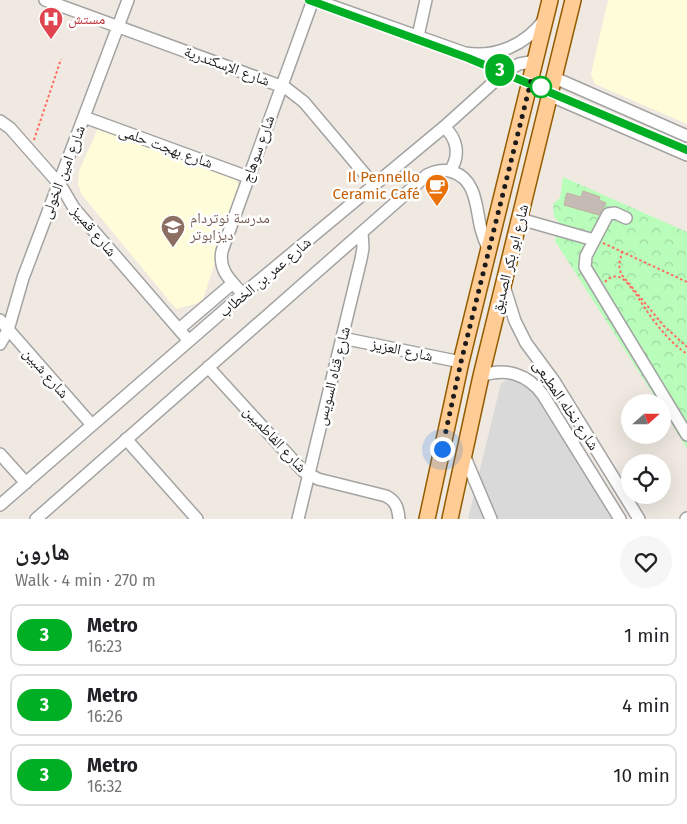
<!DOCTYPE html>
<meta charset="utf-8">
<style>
:root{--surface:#fff;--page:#f6f6f6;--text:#202124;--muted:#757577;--line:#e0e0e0}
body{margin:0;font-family:"Fira Sans","Noto Naskh Arabic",sans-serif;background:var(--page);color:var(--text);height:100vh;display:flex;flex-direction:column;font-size:19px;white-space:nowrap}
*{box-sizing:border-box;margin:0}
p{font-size:16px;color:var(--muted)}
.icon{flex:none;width:28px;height:28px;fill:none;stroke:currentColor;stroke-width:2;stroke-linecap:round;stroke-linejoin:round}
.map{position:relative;height:519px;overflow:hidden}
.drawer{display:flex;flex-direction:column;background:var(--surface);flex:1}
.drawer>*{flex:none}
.badge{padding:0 10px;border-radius:16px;font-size:18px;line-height:32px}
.needle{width:32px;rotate:69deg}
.controls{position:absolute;left:621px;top:394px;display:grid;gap:10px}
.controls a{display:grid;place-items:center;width:50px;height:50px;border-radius:50%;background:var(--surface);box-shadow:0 5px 20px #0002;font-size:25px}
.you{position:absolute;width:25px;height:25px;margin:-12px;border:4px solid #fff;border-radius:50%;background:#1a73e8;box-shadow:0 0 0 8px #1a73e833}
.map>.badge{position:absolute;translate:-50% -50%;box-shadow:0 0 0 2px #fff}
.round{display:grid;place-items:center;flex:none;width:52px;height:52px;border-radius:26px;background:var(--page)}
.overview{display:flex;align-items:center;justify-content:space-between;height:85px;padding:0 15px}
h1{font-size:24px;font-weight:700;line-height:38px}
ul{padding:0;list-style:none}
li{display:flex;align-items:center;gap:15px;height:62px;margin:0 10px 8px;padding:0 5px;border:2px solid var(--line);border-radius:10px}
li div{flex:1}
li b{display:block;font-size:19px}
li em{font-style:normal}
li .badge{min-width:55px;font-weight:700;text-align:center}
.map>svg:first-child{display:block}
</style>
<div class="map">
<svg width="687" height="519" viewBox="0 0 687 519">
<defs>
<pattern id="park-crowns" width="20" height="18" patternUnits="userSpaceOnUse" patternTransform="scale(1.25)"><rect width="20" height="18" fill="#b9fdbb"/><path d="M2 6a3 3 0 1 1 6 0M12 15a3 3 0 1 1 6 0" fill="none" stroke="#9ed8a0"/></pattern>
</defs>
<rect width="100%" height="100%" fill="#efe9e1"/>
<path fill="#dad9d9" d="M514,378l21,12 81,129h-148l33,-136z"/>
<path fill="#fffdd9" d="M608,0h79v124l-92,-40 -4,-10z
M99,126l136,52 5,9 -38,115 -26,7 -94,-114 -4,-11 1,-13z"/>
<path fill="url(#park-crowns)" d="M563,177l124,55v217l-24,-39 -1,-8h-4l-103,-161 4,-18 -5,-6 -1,-13 7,-6z"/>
<path fill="#c6bbb4" stroke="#c1aea2" d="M583,191l17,6 -1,3 7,3 -7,12 -35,-10 3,-12 14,4z"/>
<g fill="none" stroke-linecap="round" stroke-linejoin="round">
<defs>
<path id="minor" d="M45,0l241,88 18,14 70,83
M315,0l150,53c31,5 60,-8 79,-33
M418,36l8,-36
M555,78l132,58
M551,96l136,59
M84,117l164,60
M0,121l10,7 51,58 13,22 115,133
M444,127c14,12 16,29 6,44
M626,218l-11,-5 -7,1 -22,42 -1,11 102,168
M520,219l74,21
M504,286l11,35 11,22 28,38 85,138
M243,294c-12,-13 -25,-24 -21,-43l91,-251
M0,320l92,105
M179,329l54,-46
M342,338l119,24
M0,344l8,-14 15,-52 105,-278
M208,367l95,104 15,8 68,17c10,5 12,12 13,23
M481,376c24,-9 47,-2 62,19l77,124
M126,439l71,80
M0,454l26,29
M464,455l27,64
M0,505l243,-211 201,-167 61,-55 14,-8 17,-3
M36,519l391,-344c8,-4 17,-6 26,-3 24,8 23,37 28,57 2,7 5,15 8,22
M298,519l63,-260 2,-11 -1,-16
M686,519l1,-1"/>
<path id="major" d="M427,519l34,-157 89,-362
M450,519l31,-143 92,-376"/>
</defs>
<use href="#minor" stroke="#a3a3a3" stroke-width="14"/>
<use href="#major" stroke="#945c00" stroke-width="18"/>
<path stroke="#ff6a61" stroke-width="2" stroke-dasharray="2.5 2.5" stroke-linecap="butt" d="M34,140l27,-81
M603,243l84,39
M622,251l-3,14 2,9 43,52 23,21
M605,282c4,-4 9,-7 14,-5 11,4 23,28 30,37 10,14 23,30 38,40"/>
<use href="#minor" stroke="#fff" stroke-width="11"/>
<use href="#major" stroke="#ffcc95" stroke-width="15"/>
</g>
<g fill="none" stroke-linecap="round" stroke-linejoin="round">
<defs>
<path id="line" d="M309,0l159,58 219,92"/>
</defs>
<use href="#line" stroke="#fff" stroke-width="11"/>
<use href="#line" stroke="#00af23" stroke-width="8"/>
<path stroke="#1c1c1c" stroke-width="5" stroke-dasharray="0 9" d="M442,449l19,-87 71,-285 9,10"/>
</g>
<defs>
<symbol id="hospital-pin" viewBox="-11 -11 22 30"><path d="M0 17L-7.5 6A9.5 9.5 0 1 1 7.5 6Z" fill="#e0444e" stroke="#fff"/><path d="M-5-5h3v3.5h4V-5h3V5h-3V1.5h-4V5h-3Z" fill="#fff"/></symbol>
<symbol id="cafe-pin" viewBox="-11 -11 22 30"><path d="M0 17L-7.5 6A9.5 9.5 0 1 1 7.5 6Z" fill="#e8710a" stroke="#fff"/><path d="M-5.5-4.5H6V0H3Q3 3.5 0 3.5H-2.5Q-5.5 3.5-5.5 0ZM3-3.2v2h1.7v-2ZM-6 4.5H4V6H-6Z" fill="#fff"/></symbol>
<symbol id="school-pin" viewBox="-11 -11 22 30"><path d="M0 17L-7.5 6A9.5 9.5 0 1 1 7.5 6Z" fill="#8d6e63" stroke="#fff"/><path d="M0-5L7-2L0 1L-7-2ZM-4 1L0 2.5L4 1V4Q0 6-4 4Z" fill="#fff"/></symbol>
</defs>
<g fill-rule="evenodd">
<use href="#hospital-pin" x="37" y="5" width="28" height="38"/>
<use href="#cafe-pin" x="423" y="172" width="28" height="38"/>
<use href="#school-pin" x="159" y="213" width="28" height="38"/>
</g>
<circle fill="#fff" stroke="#00af23" stroke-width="2.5" cx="541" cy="87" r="10"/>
<g text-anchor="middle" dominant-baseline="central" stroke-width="5" stroke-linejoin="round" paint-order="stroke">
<g font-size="15" fill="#be3a42" stroke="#fff" text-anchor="start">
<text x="68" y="19">مستش</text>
</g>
<g font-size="15" fill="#1c1c1c" stroke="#fff">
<text transform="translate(227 66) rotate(20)">شارع الإسكندرية</text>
<text transform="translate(166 147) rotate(20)">شارع بهجت حلمى</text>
<text transform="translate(258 149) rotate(-70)">شارع سوهاج</text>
<text transform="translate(63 172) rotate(-69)">شارع امين الخولى</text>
<text transform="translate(94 231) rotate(50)">شارع قمبيز</text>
<text transform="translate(510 259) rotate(-76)">شارع ابو بكر الصديق</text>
<text transform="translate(265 277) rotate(-40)">شارع عمر بن الخطاب</text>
<text transform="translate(402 350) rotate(12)">شارع العزيز</text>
<text transform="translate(46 373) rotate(49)">شارع شبين</text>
<text transform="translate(333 376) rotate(-76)">شارع قناه السويس</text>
<text transform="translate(566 405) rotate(56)">شارع نخله المطيعى</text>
<text transform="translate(275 439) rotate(47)">شارع الفاطميين</text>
</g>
<g font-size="15" fill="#c56008" stroke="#fff" text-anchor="end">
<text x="420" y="177">Il Pennello<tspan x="420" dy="17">Ceramic Café</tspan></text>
</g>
<g font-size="15" fill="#785e54" stroke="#fff" text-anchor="start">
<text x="190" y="218">مدرسة نوتردام<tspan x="190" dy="17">ديزابوتر</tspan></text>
</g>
</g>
</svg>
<div class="controls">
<a><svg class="needle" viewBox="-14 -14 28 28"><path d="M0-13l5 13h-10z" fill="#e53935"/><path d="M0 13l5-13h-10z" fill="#757577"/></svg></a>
<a><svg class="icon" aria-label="locate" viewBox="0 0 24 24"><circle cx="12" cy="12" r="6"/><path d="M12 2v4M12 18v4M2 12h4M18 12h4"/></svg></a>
</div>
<div class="you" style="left:442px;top:449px"></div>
<b class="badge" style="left:500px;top:70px;background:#00af23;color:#fff">3</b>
</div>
<section class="drawer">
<div class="overview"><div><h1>هارون</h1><p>Walk · 4 min · 270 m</p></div><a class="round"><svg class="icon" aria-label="heart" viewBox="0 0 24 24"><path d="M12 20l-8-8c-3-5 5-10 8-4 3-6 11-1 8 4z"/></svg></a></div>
<ul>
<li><span class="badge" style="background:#00af23;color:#fff">3</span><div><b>Metro</b><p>16:23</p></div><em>1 min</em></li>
<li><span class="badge" style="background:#00af23;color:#fff">3</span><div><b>Metro</b><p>16:26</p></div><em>4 min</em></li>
<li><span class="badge" style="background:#00af23;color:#fff">3</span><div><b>Metro</b><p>16:32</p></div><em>10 min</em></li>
</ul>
</section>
